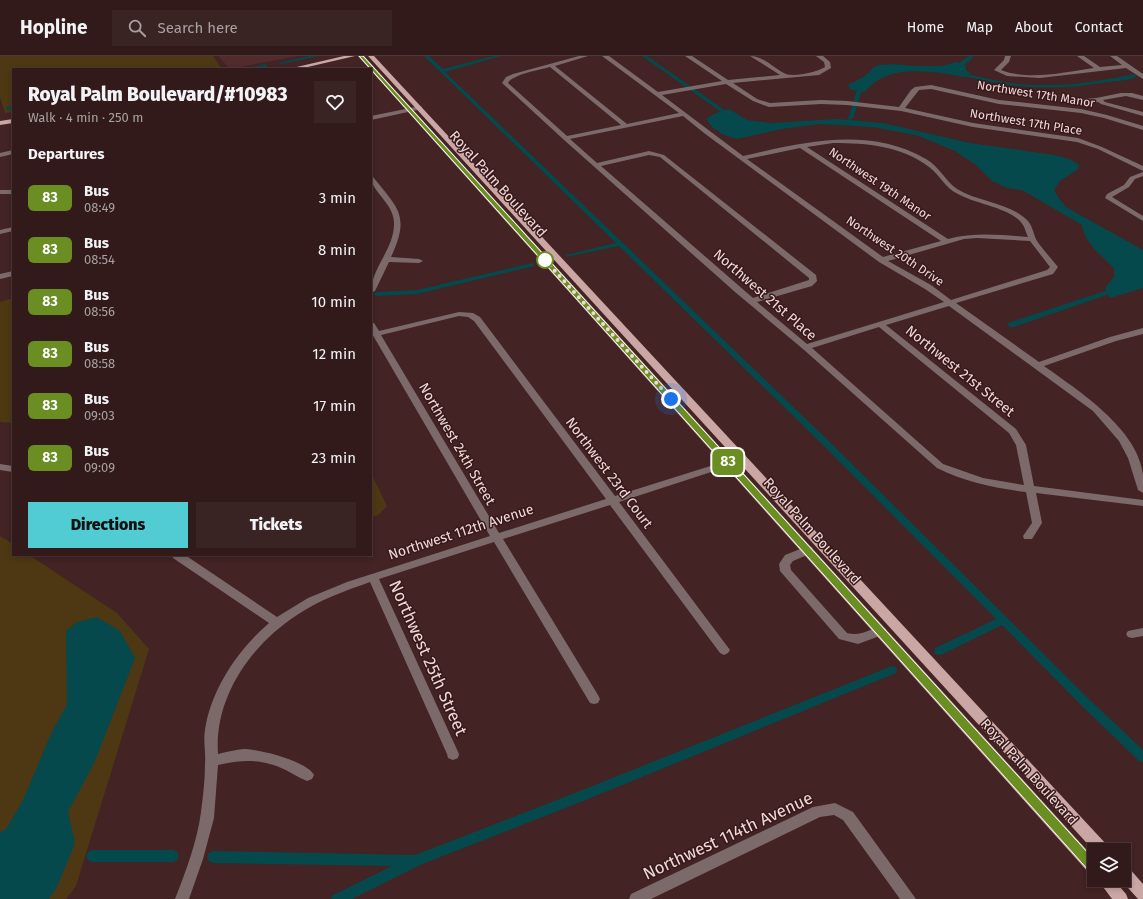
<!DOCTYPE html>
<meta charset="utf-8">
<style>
:root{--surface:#321a1a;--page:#3a2323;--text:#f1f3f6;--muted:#a8a1a2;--line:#4d3839;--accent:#51ccd2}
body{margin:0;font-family:"Fira Sans",sans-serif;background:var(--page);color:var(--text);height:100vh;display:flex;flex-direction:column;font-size:15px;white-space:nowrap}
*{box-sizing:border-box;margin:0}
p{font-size:13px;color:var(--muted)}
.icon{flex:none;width:22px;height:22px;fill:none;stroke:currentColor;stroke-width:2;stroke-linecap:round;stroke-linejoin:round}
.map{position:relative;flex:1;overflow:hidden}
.drawer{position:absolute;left:12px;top:12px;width:360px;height:488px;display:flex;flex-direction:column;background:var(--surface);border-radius:0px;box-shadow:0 2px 6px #0003,0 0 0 1px var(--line)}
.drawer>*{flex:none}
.badge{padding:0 8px;border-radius:6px;font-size:14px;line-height:26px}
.tools{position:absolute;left:1087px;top:787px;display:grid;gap:8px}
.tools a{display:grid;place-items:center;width:44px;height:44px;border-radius:0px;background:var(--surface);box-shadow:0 2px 6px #0003,0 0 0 1px var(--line);font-size:20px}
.you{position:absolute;width:20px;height:20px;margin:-10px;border:3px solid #fff;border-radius:50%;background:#1a73e8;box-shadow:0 0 0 6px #1a73e833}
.map>.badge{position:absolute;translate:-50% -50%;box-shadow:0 0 0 2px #fff}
h2{padding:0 16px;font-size:15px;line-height:36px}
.round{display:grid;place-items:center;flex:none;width:42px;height:42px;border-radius:0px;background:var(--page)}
.summary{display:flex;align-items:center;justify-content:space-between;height:68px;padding:0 16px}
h1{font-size:19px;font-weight:800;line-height:30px}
.primary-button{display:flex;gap:8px;margin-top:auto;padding:8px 16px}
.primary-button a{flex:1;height:46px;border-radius:0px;background:var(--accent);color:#111;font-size:16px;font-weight:800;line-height:46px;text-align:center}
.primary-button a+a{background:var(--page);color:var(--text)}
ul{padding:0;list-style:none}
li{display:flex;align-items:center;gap:12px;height:52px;padding:0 16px}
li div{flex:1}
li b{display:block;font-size:15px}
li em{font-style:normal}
li .badge{min-width:44px;font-weight:700;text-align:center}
header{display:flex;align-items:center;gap:24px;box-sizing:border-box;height:56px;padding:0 20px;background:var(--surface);border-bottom:1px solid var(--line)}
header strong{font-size:19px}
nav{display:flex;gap:22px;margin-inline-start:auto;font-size:14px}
.search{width:280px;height:36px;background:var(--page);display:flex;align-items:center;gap:10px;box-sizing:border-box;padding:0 14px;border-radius:0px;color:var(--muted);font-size:15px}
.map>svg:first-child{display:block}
</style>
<header>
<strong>Hopline</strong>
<div class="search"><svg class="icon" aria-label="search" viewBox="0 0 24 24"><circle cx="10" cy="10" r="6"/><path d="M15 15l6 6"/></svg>Search here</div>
<nav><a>Home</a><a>Map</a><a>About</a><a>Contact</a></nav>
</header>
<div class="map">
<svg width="1143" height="843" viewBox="0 0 1143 843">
<rect width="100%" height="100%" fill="#432323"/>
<path fill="#522b2c" d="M219,0h80l-70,13z"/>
<path fill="#4d3813" d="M0,0h213l9,13h-209v43l-8,1 -5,-16z
M13,242v125l-13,-1v-120z
M371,417l16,33 -9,9 -7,2z
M0,480l13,8v11h16l88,58 32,36 -73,237 -10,13h-66z"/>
<path fill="#05494c" d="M956,6l10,4v4l5,4 -7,3c-31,-6 -77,-14 -99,15l-14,-2 -3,-5 17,-9 8,-8 5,-3 16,-1 21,2h27z
M729,53l18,11 22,3 68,-4 46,4 87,20 84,12 15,4 11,6 -3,5 -17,11 -6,9 6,10 6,7 77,43v38l-33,10 -5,-10 9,-11v-9c-13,-13 -29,-24 -32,-43l-60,-35 -15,-2 -15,-7 -16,-16 -21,-14 -36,-15 -46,-9 -54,-3 -37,5 -45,10 -13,-4 -12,-8 -6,-8 10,-6z
M97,561l23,14 15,27 -40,103 -27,51 7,31 -18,44 -8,12h-49v-67l6,-3 17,-29 27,-64 17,-32 -1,-73 11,-9z"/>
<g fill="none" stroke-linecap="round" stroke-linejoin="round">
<path fill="#05494c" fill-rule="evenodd" d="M309,0h10l-38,8 -2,-1z
M424,0h5l14,13 50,-13h8l-56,16 387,372 259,257 52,49v12l-4,-1 -56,-54 -81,-82 -59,29 -4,1 -4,-1 -1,-3 1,-3 61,-29 -170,-171 -207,-202 -53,11v-2l50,-12z
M642,0h5l79,55 -5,1z
M969,0h4l-2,4 -12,8 1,4c29,8 59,14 88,13 29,0 58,-5 86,-11l3,2c-8,5 -21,5 -30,6 -54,10 -98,6 -151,-8l-3,-7z
M265,8l3,2 -1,1 -24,2z
M857,33l5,1 -9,29 -5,1z
M13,49v4l-5,1 -3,-2z
M532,207l2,1v2l-117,28 -40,2 -4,-2 4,-2 40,-2z
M1105,235h6l1,2 -98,34h-3l-4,-2 1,-2z
M892,610l4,1 1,3 -1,3 -308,126 -168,66 -68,34h-21l2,-4 59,-29 -179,-3 -4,-2 -2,-4 2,-4 4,-2 202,4 165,-64z
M92,794h81l4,2 2,4 -2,4 -4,2h-81l-4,-2 -2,-4 2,-4z"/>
<path fill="#7c6a6a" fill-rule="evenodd" d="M579,0h9l-33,10 72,58 52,-11 -77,-57h7l49,36 64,-11 -37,-25h7l36,24 52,-5 -30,-19c14,0 24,13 36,18 9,3 31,-2 39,-7l-1,-5 -8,-6h7l7,6 1,6 -12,7 -86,8 24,16 13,4 51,-3 26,1 52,6 12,-17 4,-3 16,-2 68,15 82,9 26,6 36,11v4l-39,-12 -23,-5 -82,-9 -68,-15 -12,1 -14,18 68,15 105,15 24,9 41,19v5l-45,-22 -21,-7 -104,-15 -72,-16 -54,-6 -26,-1 -52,3 -16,-6 -27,-17 -64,11 81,61c61,-14 125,-30 183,3 14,8 19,22 31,30 21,13 50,13 69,30 7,6 7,15 11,22 6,9 14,17 21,26l-5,7 -97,29 83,59 71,-25 33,-9v6l-27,7 -72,25c35,25 94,63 99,109 0,6 0,12 0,18l-5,-3 -10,-32 -9,-17 -26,-30 -144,-105 -63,19 130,104 10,16 8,41 109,14v6l-107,-13 6,30 -10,16h-8l-1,-3 9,-13 -6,-31c-32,-4 -61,-10 -89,-24l-134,-119 -68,-57 -172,-153 -61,-56 4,-6 7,-3zM550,11l71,58 -54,11 -59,-53c5,-9 32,-13 42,-16zM683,60l21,17 175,129 46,27 19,13 -137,42 -50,-42 55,-16 5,-5 -1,-6 -152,-120 -15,-4 -52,12 -27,-24zM833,87c34,0 69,3 96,24 11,8 16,21 29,27 17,10 55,14 65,31 2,3 3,8 5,12 -28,-2 -53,-5 -80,2l-141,-92zM800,92l141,93 -58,16 -136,-98zM649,99l11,2 149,121v2l-56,18 -152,-132zM977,182l53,3 20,26 -3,3 -96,30 -20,-15 -43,-24 76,-22zM879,271l130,106 7,12 8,40 -41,-7 -40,-14 -131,-116z
M1005,0h6l-2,6 -8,8c28,11 64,2 93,-2l-17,-12h7l16,11 22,-2 -12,-9h7l26,18v5l-17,-11 -86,10 -33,-2 -13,-6 10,-10z
M1121,37h11l11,3v4l-17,-4 -23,4 2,2 38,10v4l-42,-12 -3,-2 -22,3 -3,-2 10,-4 13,-1z
M420,50l2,1v2l-51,11v-4z
M13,94v4l-13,3v-4z
M1143,116v4l-8,3 -6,8 -17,10 31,19v5l-38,-23 2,-4 17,-9 6,-8z
M371,120l2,1c26,32 37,39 18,80l28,2 4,2 -4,2 -30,-1 -14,29 -4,2c0,-26 24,-44 23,-71 -1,-20 -23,-30 -23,-46z
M0,134h13v4h-13z
M13,171v4l-13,3v-4z
M13,215v5l-13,3v-5z
M459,256l14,1 7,4 135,179 124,-39h6l2,2 -2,2 -126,41 111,148 -2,3 -4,2 -4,-2 -110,-148 -107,34 95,156 2,4 -2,4 -4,1 -4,-1 -96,-161 -115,37 80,175 -1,4 -5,2 -5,-2 -1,-4 -77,-172c-25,9 -51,18 -73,33 -46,30 -83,82 -79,139 8,-2 16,-4 25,-5 15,0 64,12 71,26l-2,4 -5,2c-10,-4 -18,-10 -28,-14 -20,-8 -39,-7 -61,-2l-4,53 -11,41 -14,40h-14c11,-28 22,-57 26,-87 2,-16 4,-32 4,-48 1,-11 -2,-23 0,-34 6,-41 33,-80 64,-107l-96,-65 -1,-3h13l92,62 31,-19 39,-16 143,-46 -119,-204v-10l3,1 5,8zM459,260l9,1 6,4 132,178 -107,34 -118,-198z
M0,408l13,2v6l-13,-2z
M808,490l4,1 1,3 -1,3 -19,8 -3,4 1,5 56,63c17,5 26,-9 38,-5l2,3 -2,3 -27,10 -19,-5 -59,-68 -1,-7 6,-9z
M1143,572v8l-11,2 -4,-1 -2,-3 2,-3z
M835,747l18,9 63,87h-16l-57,-79 -9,-5 -14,2 -169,82h-22l2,-5 182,-87z"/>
<path fill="#caa6a5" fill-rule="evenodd" d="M344,0h11l-56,13h-11z
M358,0h6l730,802v17l-5,-2z
M368,0h6l733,789 2,5h-15v1z
M13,63v4l-13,2v-4z
M1124,810l5,2 14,16v15h-5l-17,-19h3z
M1098,824h16l12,14 2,5h-16z"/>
</g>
<path fill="#6b8e23" stroke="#fff" d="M359,0h4l735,808 2,4 -2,4 -4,1 -4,-1z"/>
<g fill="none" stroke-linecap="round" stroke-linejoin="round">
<path stroke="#f0d9d9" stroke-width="4" stroke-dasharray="0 7.2" d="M545,204l126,139"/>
</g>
<circle fill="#fff" stroke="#6b8e23" stroke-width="2" cx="545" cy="204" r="8"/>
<g text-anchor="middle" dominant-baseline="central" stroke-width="3" stroke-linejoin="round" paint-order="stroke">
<g font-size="12" fill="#f0d9d9" stroke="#38191a">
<text transform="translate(1036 38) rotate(9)">Northwest 17th Manor</text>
<text transform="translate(1026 66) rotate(9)">Northwest 17th Place</text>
<text transform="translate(880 128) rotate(34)">Northwest 19th Manor</text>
<text transform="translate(895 195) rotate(34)">Northwest 20th Drive</text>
</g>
<g font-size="14" fill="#f0d9d9" stroke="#38191a">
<text transform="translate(498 128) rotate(48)">Royal Palm Boulevard</text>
<text transform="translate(765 239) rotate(41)">Northwest 21st Place</text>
<text transform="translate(960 315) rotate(39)">Northwest 21st Street</text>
<text transform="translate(457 388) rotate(60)">Northwest 24th Street</text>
<text transform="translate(609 417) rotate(53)">Northwest 23rd Court</text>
<text transform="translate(812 475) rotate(48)">Royal Palm Boulevard</text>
<text transform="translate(461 476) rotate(-18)">Northwest 112th Avenue</text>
<text transform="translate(1029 716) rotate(48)">Royal Palm Boulevard</text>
</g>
<g font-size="17" fill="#f0d9d9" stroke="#38191a">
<text transform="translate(428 602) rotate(66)">Northwest 25th Street</text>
<text transform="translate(728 780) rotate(-25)">Northwest 114th Avenue</text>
</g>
</g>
</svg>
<div class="tools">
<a><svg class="icon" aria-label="layers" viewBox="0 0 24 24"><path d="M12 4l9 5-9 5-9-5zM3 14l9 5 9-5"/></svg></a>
</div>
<div class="you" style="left:671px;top:343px"></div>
<b class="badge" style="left:728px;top:406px;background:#6b8e23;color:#fff">83</b>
<section class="drawer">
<div class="summary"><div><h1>Royal Palm Boulevard/#10983</h1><p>Walk · 4 min · 250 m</p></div><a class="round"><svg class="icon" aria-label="heart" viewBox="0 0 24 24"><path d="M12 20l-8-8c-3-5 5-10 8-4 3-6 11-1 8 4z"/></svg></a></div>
<h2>Departures</h2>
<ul>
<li><span class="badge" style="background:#6b8e23;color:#fff">83</span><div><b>Bus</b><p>08:49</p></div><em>3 min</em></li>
<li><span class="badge" style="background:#6b8e23;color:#fff">83</span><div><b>Bus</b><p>08:54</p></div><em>8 min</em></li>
<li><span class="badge" style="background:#6b8e23;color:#fff">83</span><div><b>Bus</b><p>08:56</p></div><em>10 min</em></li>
<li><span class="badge" style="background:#6b8e23;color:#fff">83</span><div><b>Bus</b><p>08:58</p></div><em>12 min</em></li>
<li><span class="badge" style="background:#6b8e23;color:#fff">83</span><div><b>Bus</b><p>09:03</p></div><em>17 min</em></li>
<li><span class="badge" style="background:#6b8e23;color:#fff">83</span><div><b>Bus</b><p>09:09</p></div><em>23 min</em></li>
</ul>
<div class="primary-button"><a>Directions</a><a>Tickets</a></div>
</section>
</div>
